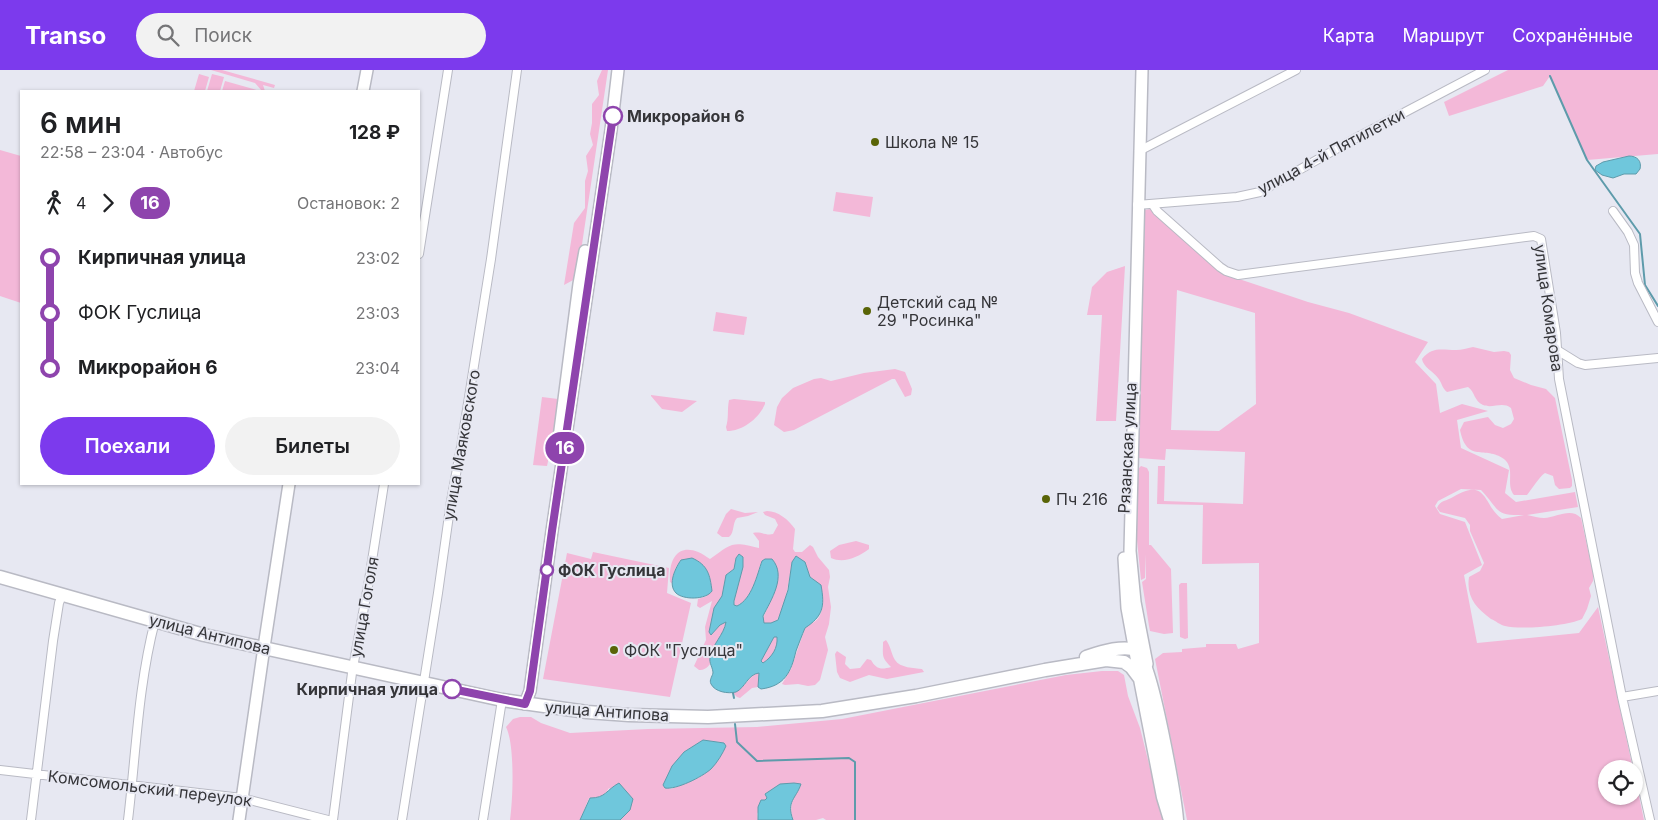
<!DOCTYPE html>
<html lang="ru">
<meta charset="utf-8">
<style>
:root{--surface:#fff;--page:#f2f2f2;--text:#202124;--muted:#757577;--accent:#7c3aed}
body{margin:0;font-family:Inter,sans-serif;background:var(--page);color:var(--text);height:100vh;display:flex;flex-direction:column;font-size:19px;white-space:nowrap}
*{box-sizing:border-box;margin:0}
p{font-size:16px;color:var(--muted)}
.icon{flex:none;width:28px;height:28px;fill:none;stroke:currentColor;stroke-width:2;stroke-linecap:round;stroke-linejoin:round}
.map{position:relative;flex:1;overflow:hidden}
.panel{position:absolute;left:20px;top:20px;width:400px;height:395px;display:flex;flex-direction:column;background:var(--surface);border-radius:0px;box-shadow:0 1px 4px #0004}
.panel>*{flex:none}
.badge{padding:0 10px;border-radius:16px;font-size:18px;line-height:32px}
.tools{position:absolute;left:1598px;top:690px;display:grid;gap:10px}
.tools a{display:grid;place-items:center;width:45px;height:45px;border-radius:50%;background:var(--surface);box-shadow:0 1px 4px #0004;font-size:25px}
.map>.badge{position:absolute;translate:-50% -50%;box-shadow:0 0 0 2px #fff}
.legs{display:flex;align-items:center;gap:8px;height:55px;padding:0 20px;font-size:16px}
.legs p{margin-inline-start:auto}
.head{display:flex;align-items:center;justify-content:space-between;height:85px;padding:0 20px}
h1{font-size:28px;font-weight:600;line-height:38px}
.button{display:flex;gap:10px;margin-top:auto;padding:10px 20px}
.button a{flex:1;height:58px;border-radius:30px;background:var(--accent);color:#fff;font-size:20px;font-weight:600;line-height:58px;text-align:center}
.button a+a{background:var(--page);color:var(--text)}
ul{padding:0 20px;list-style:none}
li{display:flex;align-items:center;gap:18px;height:55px;font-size:19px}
li i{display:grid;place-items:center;width:8px;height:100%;margin:0 6px;background:currentColor}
li i::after{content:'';width:12px;height:12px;margin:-6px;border:4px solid;border-radius:50%;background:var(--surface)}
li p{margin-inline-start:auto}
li:first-child i{background:linear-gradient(#0000 50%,currentColor 0)}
li:last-child i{background:linear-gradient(currentColor 50%,#0000 0)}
header{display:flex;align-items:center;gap:30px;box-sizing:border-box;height:70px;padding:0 25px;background:var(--accent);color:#fff}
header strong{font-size:24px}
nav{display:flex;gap:28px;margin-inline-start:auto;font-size:18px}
.search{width:350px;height:45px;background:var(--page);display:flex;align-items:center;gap:12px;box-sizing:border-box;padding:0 18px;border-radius:28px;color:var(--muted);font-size:19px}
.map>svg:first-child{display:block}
</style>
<header>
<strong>Transo</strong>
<div class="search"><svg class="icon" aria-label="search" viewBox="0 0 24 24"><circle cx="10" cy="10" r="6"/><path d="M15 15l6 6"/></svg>Поиск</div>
<nav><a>Карта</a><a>Маршрут</a><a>Сохранённые</a></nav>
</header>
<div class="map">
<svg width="1658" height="750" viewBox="0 0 1658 750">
<rect width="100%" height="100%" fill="#e7e8f2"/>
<path fill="#f3b8d8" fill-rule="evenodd" d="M211,0h11l53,15 -1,3 -11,-3 2,6h-3l-7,-8z
M602,0h6l-31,208 -13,7 10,-62 11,-15v-27l3,-10 -2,-15 7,-11 -3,-11 2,-11v-19l7,-9 -2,-14z
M1508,0h150v84l-71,6 -37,-84 -7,10 -94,30 -5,-14z
M199,4l10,3 -4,14h-11z
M212,4l12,3 -4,14h-13z
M225,11l35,10h-38z
M0,80l21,6v147l-21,-7z
M836,122l37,5 -3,20 -37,-6z
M1151,139l73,65 84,28 41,11 79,29 -13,20 21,22 4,29 22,-9 26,7 -31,9 4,28 48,22 -4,23 11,9 59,-10 3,15 -51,8c6,1 12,3 17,3 13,-1 27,-11 37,0l12,55v8l-4,7 2,8 -4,13 -5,10c-15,7 -61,11 -77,7 -5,-1 -9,-5 -14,-7 -15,-11 -25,-22 -22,-42l11,-6 4,-8 -14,-32v-6l-5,-7 -25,-6 -3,-4c3,-8 10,-7 16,-11 35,-21 30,9 49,22l22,-4c-30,1 -24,-5 -43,-25l-20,-1 -23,12 -3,5 5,8 25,8 17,43 -18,10 13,68 102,-10 19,-26 35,162h-27v27h28v-24l10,48h-457l-32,-161 8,-6 19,-1v-3l24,-2v-3h30l2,5 21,-6v-80l-57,1 1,-59 -46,-1 1,-38h7l-1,35 79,3 2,-52 -79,-3 -1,11 -26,-2 -5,-5 8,-241 2,-2zM1177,220l78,23 1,91 -37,27 -48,-1z
M1125,196l-9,155h-20l6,-106h-15l5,-28 15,-15z
M716,242l31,5 -3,18 -31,-4z
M1473,277l21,5 10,-1 5,1 2,3 -1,15 4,8 17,7 15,4 9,9 17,82v6l-2,2 -11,1 -4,-4 -2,-9 -8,-3c-6,4 -13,16 -18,22h-13c-9,-11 2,-26 -10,-36 -19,-14 -37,5 -44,-29l4,-8 24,-5 7,8 8,3 8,-4 3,-5 -3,-11c-9,-7 -18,1 -28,-3 -9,-4 -8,-13 -15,-18l-21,5c-5,-4 -5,-9 -9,-14 -5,-7 -15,-11 -16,-19 10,-13 20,-9 34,-9 6,0 11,-2 17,-3z
M895,299l10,3 7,17 -1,6 -6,2 -10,-18h-3l-98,51 -10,2 -10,-7 3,-18 5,-9 11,-10 21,-9 7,-1 10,3 33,-8z
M651,326v-1l46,6 -15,11 -20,-3z
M542,327l16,2 -4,35 -7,32 -14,-1z
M734,329l31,3v2c-6,14 -22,27 -38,27l-1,-4c3,-9 1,-17 3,-27z
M1141,396l6,2 2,4v73h2l20,24 2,64 -9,1 -14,-3 -1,-5 -7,-44 4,-3v-25l-1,24 -4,2 -6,-60 2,-50z
M731,439l14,4 13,-1 -10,4 -11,2c-5,5 -2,14 -8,19h-7l-5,-4 9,-19z
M767,441c11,0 22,9 28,18l-2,20 2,3h7l8,-7 3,2 5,10 11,13 1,7 -2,10 3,20 -2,17 -4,13 3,13 -8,30 -5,5 -7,1 -10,-2 -13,1 -3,-1 9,-15 14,-41c5,-4 13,-7 15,-13 6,-13 3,-31 -10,-38l-5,-15h-13c-2,12 -7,51 -16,59 -4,3 -8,2 -12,2l-2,-3 12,-26 -12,-33c-5,14 -10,38 -25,45l-3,-1c1,-17 9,-32 9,-48l-7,1 -2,11 -8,6 -4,22 -8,11 -3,27 9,-10 6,-4c-2,16 -16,26 -16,43 -3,4 -6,6 -11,6l-5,-4 12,-26 -1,-13 7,-26 -12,7 -3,-2 1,-7 9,-3 -26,-36 -6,9 -2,15 -3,-2c-2,-31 15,-42 40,-23 22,-16 22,-18 49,-11v-7l-6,-8c8,-2 13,3 20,1l5,-9 -3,-6 -10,-4 -2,-3z
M856,471l13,4v4c-11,8 -25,15 -38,9l-1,-7 9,-6z
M593,482l76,16 -2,25 24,10 -21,94 -127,-18 24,-126 24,6z
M1181,513h6l1,55 -3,1 -5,-2 -1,-52z
M774,567h3c1,11 -5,20 -14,26l-2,-2z
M886,570c5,7 5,13 9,20 5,8 19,8 27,9l2,3 -37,7 -18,-4 -19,7 -10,-4 -3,-6 -2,-18 2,-3 9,6 -1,7 5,5 10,-1 7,-9 4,1c5,9 10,10 20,7 -10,-10 -8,-11 -8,-25z
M1102,601h16l6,4 4,21 12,32 23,92h-337l-3,-2 -7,2h-23c-4,-12 -1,-23 7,-32l-20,-4 -15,10 2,3 -10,17 1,6h-138l10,-10 -21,-22c-5,9 -10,10 -20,10l-9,22h-70c3,-21 5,-75 -4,-93l7,-8 7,-2h11l10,6 29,10 78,-4 109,-2 85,-8 224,-44zM703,670l21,3 -13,25 -11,9 -29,12 -8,-4 21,-33z
M756,603h4l-2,14 -6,1 -12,10 -3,-1 -4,-4c10,-4 15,-14 23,-20z"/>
<path fill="#6fc7dc" stroke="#5e9bab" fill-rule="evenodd" d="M1629,86c8,0 13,5 11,13l-4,5h-12l-11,4 -11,-3 -7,-5 1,-4 7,-4z
M739,484l4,3v10l-9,34v4l3,1c15,-7 20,-31 25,-45l3,-2h7c15,17 -1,41 -9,57l1,7h7l7,-3 10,-30 4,-28 4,-6 9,6 5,15 11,8c4,22 2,31 -16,43 -3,7 -6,15 -9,23 -5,21 -11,35 -35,38l-3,-2 1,-14c-11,1 -14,15 -23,19 -8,2 -21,0 -25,-8 -2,-4 1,-7 2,-11 0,-5 -4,-10 -3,-15 2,-14 14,-23 16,-36l-6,3 -9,10 -2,-3 5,-24 8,-12 4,-21 8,-6 2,-11zM774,567h3c1,11 -5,20 -14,26l-2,-2z
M692,488c16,7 18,17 20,33 -6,9 -29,9 -36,2 -9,-9 0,-26 5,-33z
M703,670l21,3 2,3c-3,7 -9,17 -15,23 -9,8 -35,21 -46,19l-2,-3 9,-19 12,-14z
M619,713l14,16 -3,11 -10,10h-40l10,-22c16,0 16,-8 29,-15z
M794,713l7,1c-5,15 -15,17 -8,36h-35v-13l3,-7h4l2,-2 -2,-4 15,-10z"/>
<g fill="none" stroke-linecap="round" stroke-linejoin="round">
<path stroke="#5e9bab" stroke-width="2" d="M1550,6l37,84 53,74 5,51 13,21
M733,623l1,5
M735,654l2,18 20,19 92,-3 6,4v58"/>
<defs>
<path id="street" d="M1139,81l157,-81
M1137,135l100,-8 23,-5 94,-53 131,-69
M1153,135l4,6 63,56 6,4 12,4 296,-39 7,3 15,94 3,46 63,318 28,123
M1613,141l15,21 6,13 1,28 3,10 20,39
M419,184l29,-184
M1557,280l21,13 7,2 73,-7
M1622,627l36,-6
M0,700l242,28 86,22
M31,750l22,-179 6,-38 3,-8
M128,750c8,-66 10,-134 27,-199
M333,750l19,-147 17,-93 15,-96
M402,750l36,-227 13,-92 10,-54 30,-188 26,-189
M483,750l19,-120"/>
<path id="secondary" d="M1142,0l-12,481 5,51 12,62
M363,21l4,-21
M559,368l20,-154 6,-33
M1124,488l3,50 13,71
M525,634l5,-13 22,-160 59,-401 7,-60
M239,750l25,-173 25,-163"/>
<path id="primary" d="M0,507l204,58 298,65 85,12 42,3 79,2 114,-6 94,-15 129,-26 61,-10 18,2 7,5 9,12 23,118 7,23
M1086,587c12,-4 41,-14 52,-5 14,12 37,144 39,168"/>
</defs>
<use href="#street" stroke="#b9bac4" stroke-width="10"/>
<use href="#secondary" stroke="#b9bac4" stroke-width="14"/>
<use href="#primary" stroke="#b9bac4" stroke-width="15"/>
<use href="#street" stroke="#fff" stroke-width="8"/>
<use href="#secondary" stroke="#fff" stroke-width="11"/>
<use href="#primary" stroke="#fff" stroke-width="12"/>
</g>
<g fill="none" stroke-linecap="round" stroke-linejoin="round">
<defs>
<path id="line-1" d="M452,619l73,15 5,-13 22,-160 61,-415"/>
</defs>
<use href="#line-1" stroke="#fff" stroke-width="11"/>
<use href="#line-1" stroke="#8e44ad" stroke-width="8"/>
</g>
<g fill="#fff" stroke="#8e44ad" stroke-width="2.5">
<circle cx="613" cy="46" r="9"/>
<circle cx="547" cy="500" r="6"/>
<circle cx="452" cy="619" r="9"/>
</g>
<g fill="#596407" stroke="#e7e8f2" stroke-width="2">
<circle cx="875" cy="72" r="5"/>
<circle cx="867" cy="241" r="5"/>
<circle cx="1046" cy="429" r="5"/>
<circle cx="614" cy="580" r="5"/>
</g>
<g text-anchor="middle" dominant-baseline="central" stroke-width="4" stroke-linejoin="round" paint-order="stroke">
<g font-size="16" font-weight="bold" fill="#353539" stroke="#e7e8f2" text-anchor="start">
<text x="627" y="46">Микрорайон 6</text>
<text x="558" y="500">ФОК Гуслица</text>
<text x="438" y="619" text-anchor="end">Кирпичная улица</text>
</g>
<g font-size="16" fill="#353539" stroke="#e7e8f2" text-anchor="start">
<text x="885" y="72">Школа № 15</text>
<text x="877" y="232">Детский сад №<tspan x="877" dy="18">29 "Росинка"</tspan></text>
<text x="1056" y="429">Пч 216</text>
<text x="624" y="580">ФОК "Гуслица"</text>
</g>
<g font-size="16" fill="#353539" stroke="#e7e8f2">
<text transform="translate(1331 81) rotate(-28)">улица 4-й Пятилетки</text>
<text transform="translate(1549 238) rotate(82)">улица Комарова</text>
<text transform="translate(461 375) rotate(-80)">улица Маяковского</text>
<text transform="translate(1127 378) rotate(-87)">Рязанская улица</text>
<text transform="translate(364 537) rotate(-80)">улица Гоголя</text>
<text transform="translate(210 564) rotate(14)">улица Антипова</text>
<text transform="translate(607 641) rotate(4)">улица Антипова</text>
<text transform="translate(150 718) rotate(7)">Комсомольский переулок</text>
</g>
</g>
</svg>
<div class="tools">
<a><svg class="icon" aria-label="locate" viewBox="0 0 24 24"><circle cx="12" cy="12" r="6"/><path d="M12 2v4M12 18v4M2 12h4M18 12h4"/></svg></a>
</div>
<b class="badge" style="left:565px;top:378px;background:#8e44ad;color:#fff">16</b>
<section class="panel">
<div class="head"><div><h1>6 мин</h1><p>22:58 – 23:04 · Автобус</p></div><b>128 ₽</b></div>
<div class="legs"><svg class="icon" aria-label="walk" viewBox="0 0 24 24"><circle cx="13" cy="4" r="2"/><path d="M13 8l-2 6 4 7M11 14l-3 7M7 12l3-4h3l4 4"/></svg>4<svg class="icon" aria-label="forward" viewBox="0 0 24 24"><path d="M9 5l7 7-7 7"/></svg><b class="badge" style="background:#8e44ad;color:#fff">16</b><p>Остановок: 2</p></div>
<ul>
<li><i style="color:#8e44ad"></i><b>Кирпичная улица</b><p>23:02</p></li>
<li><i style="color:#8e44ad"></i><span>ФОК Гуслица</span><p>23:03</p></li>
<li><i style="color:#8e44ad"></i><b>Микрорайон 6</b><p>23:04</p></li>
</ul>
<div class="button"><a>Поехали</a><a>Билеты</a></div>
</section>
</div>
